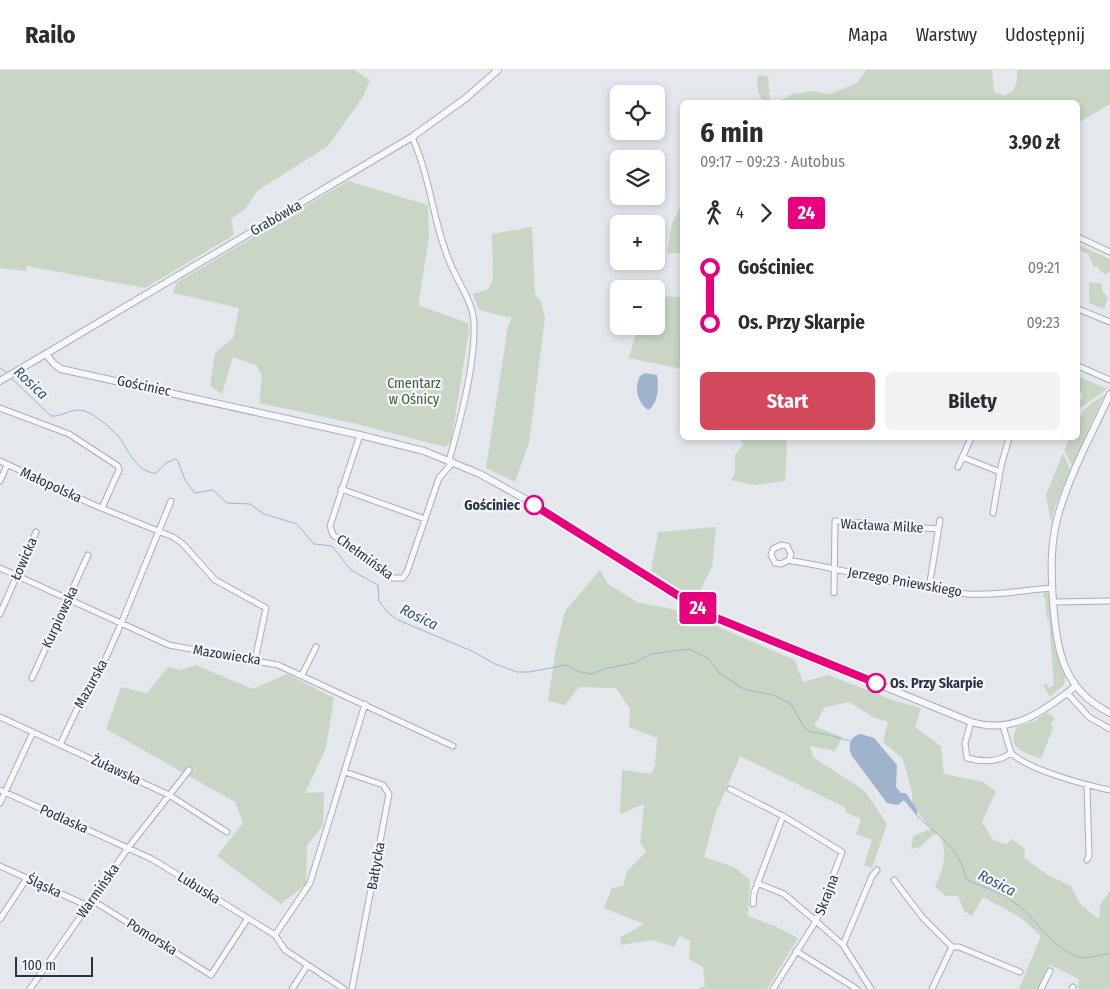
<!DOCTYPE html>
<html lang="pl">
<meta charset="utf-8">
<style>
:root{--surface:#fff;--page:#f2f2f3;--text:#2b2b33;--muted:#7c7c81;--line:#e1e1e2;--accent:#d1495b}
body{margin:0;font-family:"Fira Sans Condensed",sans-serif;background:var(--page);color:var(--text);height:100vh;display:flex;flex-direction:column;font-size:19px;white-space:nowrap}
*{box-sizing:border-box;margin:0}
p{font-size:16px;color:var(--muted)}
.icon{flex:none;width:28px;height:28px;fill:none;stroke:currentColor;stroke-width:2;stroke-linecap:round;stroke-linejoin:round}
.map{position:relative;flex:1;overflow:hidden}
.side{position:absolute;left:680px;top:30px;width:400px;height:340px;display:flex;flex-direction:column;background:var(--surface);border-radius:8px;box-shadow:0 2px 8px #0003}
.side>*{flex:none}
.badge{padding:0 10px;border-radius:4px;font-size:18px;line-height:32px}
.controls{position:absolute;left:610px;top:15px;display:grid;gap:10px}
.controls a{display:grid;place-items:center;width:55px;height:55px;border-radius:8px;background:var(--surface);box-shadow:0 2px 8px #0003;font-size:25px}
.scale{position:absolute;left:15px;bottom:12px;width:78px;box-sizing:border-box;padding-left:5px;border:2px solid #2b3445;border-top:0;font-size:14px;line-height:18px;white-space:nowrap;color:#2b3445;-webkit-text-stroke:4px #f4f6f9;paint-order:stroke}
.map>.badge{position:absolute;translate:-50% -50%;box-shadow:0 0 0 2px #fff}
.legs{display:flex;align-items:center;gap:8px;height:55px;padding:0 20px;font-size:16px}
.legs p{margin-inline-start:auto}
.headline{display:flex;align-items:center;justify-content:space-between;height:85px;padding:0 20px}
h1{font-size:28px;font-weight:700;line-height:38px}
.primary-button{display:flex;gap:10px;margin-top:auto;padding:10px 20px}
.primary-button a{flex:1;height:58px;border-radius:8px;background:var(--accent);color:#fff;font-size:20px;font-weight:700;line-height:58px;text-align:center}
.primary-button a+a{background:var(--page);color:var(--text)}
ul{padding:0 20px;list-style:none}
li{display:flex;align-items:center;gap:18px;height:55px;font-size:19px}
li i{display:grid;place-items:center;width:8px;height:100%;margin:0 6px;background:currentColor}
li i::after{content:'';width:12px;height:12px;margin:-6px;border:4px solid;border-radius:50%;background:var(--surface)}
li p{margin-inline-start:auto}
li:first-child i{background:linear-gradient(#0000 50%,currentColor 0)}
li:last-child i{background:linear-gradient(currentColor 50%,#0000 0)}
header{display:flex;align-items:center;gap:30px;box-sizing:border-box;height:70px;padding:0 25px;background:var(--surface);border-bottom:1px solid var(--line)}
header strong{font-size:24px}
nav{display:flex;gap:28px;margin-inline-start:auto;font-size:18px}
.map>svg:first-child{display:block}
</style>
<header>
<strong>Railo</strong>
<nav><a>Mapa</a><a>Warstwy</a><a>Udostępnij</a></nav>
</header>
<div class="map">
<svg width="1110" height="919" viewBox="0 0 1110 919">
<rect width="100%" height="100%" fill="#e4e7ec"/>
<path fill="#c9d6c5" d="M0,0h354l16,10 -7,17 -35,49 -71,45 -11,17 -15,11 3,16 -89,53 -118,-22 -1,5 -26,-3z
M866,0h126l2,22 10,4 9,-5 4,-10v-11h93v34l-32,19v-21h-301l16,-8 19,-3 18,3 27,-11z
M758,5l10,1 2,26h-8l-5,-14z
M348,111l80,24 1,32 -11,70 2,-1 48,17 1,7 -18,112 -6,5 -92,-24 -94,-20 3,-27 -6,-11 -23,-8 -11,37 -12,-8 5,-33 18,-15 6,-30 -66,-15 3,-10z
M682,132v51h-15l5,-29z
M532,157l3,67 6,8 4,16 -16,125 -14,39 -29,-14 22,-142 4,-8 -33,-8 -6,-16 15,-5 5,-9 -1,-46z
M1078,175l32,14v12l-4,4 -9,-7 1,-3 -4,2 -6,-13 -10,-5z
M1091,212l11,2v7l6,7 -4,11 -15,-6v-20z
M656,226l26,1v72l-53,-11 9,-32h18z
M1078,306l29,13 -25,18 -4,-1 5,-12 -5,-3z
M1104,325l-32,71 -8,-16 6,-12h8c0,-27 5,-29 26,-43z
M739,368h45l3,4 -2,39 -31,4 -23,-5 4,-6v-19l9,-11z
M1063,383l7,17 -15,37 -4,15 -5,-27z
M716,457l-4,40 -16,32 -45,-28 7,-39z
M600,500l8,14 29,18 44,9 114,49 8,22 25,-7 67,26 26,7 -6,19 26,19 3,28 39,8 13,9 -14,31 11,18 13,4 6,-5 13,10 -1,9 24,17 23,11 9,18 19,15 1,-14 10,-14v98h-29l-3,-1 1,-9 -29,-14 -12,24h-19l22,-53 -20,-18 -38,-21 -11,19 -8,-5 -6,-15h-12l-11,-9c8,-18 13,-33 5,-52h-7l-13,12 -9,2 2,-13 18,-7 -19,-23v-14l-9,-33 -20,-17 5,-20 -15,-5 -24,-15 -24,5 -11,19 28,11 -7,14 -25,-5 3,11 52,34 22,33 -15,44 -8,-3 8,-25 -16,-6 5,-15 -16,-7 1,-4 -106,-52 -25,59 -11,42 30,10 16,13 -2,36 27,10 23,12 -31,51h-69l7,-3 -2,-19 -14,-8 1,-18 -10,-5 -6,11 -22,-7 -32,5 1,-8 23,-13 -40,-16 8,-20 11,-2 4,-15 19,-19 -6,-10 4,-38 -24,10 2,-44 29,4 4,-8 2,-28 -28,-11 1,-18 -14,-21 -37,-1 -14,18 -17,-4 8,-53 9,-37z
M1045,521l5,4 4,49 11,32 -1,9 -14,12 -7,-12 4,-1 1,4 6,-3 -5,-66 -2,-1 -2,-21h-3z
M195,595l58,24 34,-15 47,24 -8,50 -21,45 19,-1 -1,33 -16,21 -1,38 -25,20 -64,-48 26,-33 -8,-21 -129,-73 15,-42 26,6 21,-26 13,3z
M1046,643l6,2 3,5 -4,2 2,6 -12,31c-17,-7 -35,-10 -24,-32l18,-6z"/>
<path fill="#9fb4cc" d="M645,303l12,2c2,11 1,30 -9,35 -11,-9 -14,-21 -8,-34z
M861,664l13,4 23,27 -1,22 5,6h5l11,17v6l-13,-16 -6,5 -11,-2 -35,-47c-5,-10 -2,-20 9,-22z"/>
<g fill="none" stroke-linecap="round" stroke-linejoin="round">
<path stroke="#9fb4cc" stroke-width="1" d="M0,298l8,5
M10,307l41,39c12,1 21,-9 34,-5 12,5 26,17 34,26 10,14 18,36 37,36l10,-10 9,-4 3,2 7,19 10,13 18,-3 14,13 23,1 14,10 33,10 17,20 18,2 19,24 27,15 1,16 9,12 10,7 76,32 21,12 22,8h12l37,-7 14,7 13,2 10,-5 31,-6 17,-9 38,-5 20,10 10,14 25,16 29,6 18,9 13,23 7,5 14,2 25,7
M917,746c20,18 44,34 49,63 14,8 31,11 45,21 25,16 39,48 68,57 9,3 22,-4 31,-3"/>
<defs>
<path id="minor" d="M412,67c19,41 21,88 39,128 8,20 23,38 23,60 1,41 -14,96 -25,136
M1078,167l32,15
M1078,239l32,13
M1078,296l32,14
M0,338l69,26 49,32 1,4 -17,38
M360,365l-30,91 3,9 59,43h11l4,-6 32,-94 14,-16
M962,387l38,15
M0,391l94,44 79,32 10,7 32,36 51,28 -11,52
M958,397l13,-29
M0,411l7,-16
M341,419l84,30
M993,443l8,-47 8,-28
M789,490l-8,4 -6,-1 -4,-8 2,-6 8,-4 6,1 4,8 -2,6 3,1c59,9 117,28 176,33 28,2 57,-4 84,-6
M0,498l169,77 109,20 175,81
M929,518l11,-68
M834,523l1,-72 103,8
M1053,532l57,-1
M0,544l36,-82
M302,605l14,-28
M32,608l56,-123
M1067,623l22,24 21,12
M0,647l169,78 58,37
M971,652l-6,21 2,15c15,4 31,5 44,-5l-8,-27
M60,675l24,-51 16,-23 21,-47 50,-123
M1011,683c18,17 74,32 99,37
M345,702l38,13 6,9 -37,195
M1087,715l2,71 -2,4
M730,719l53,27 59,36 -26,69 27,24 28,44
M0,720l152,69 123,76 10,15 59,39
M0,733l33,-71
M0,796l88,40
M894,810l29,38 29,29 -20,42
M757,813l27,11 32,27 -43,68
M92,830l119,75 37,-57
M753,834l1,-11 29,-77
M0,849l27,-41
M275,865l35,-52 55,-179
M843,875l29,-69 5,-6
M952,877h7l61,25
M796,881l61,38
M30,919l98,-141 61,-78
M292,919l15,-23
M1041,919l9,-18
M1072,919l1,-2"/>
<path id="tertiary" d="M46,284l8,10 7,5 299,66 64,16 56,23 47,26 182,115 262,107c43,13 72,-11 105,-36
M0,311l412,-244 54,-39 32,-28
M1110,324c-17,38 -39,77 -51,118 -9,30 -8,59 -6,90 4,48 9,87 57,111"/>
</defs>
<use href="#minor" stroke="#a9aeb7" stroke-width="7"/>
<use href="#tertiary" stroke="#a9aeb7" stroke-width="8"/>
<use href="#minor" stroke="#f7f8fa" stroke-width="5"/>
<use href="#tertiary" stroke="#f7f8fa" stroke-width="6"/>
</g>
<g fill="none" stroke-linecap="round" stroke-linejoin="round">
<defs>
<path id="line-1" d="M534,435l175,110 167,68"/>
</defs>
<use href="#line-1" stroke="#fff" stroke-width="11"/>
<use href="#line-1" stroke="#e6007e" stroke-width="8"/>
</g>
<g fill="#fff" stroke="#e6007e" stroke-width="2.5">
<circle cx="534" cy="435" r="9"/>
<circle cx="876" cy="613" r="9"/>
</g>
<g text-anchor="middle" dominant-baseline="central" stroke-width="4.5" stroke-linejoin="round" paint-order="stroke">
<g font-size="14" fill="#2b3445" stroke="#f4f6f9">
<text transform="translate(276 148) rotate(-30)">Grabówka</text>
<text transform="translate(144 316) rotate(12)">Gościniec</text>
<text transform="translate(51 415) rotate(25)">Małopolska</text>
<text transform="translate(882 456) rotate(3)">Wacława Milke</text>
<text transform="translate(365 487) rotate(36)">Chełmińska</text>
<text transform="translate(24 489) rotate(-66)">Łowicka</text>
<text transform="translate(905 512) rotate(10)">Jerzego Pniewskiego</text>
<text transform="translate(60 547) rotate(-65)">Kurpiowska</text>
<text transform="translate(227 585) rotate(9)">Mazowiecka</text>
<text transform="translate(91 614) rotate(-61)">Mazurska</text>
<text transform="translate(116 700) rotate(25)">Żuławska</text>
<text transform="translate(64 749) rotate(24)">Podlaska</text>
<text transform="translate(376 796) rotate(-80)">Bałtycka</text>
<text transform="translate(44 816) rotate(25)">Śląska</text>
<text transform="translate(199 818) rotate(32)">Lubuska</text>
<text transform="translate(98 821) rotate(-55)">Warmińska</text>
<text transform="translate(827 825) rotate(-69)">Skrajna</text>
<text transform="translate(152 867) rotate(32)">Pomorska</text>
</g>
<g font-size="14" fill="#3f6138" stroke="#f4f6f9">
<text x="414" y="313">Cmentarz<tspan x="414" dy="16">w Ośnicy</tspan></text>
</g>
<g font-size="14" font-weight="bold" fill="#2b3445" stroke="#f4f6f9" text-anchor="end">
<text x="520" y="435">Gościniec</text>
<text x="890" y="613" text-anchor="start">Os. Przy Skarpie</text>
</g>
<g font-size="15" font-style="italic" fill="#34527a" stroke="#f4f6f9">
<text transform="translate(31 313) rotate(43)">Rosica</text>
<text transform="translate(419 547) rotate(26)">Rosica</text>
<text transform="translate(997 813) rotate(27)">Rosica</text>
</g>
</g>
</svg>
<div class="controls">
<a><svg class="icon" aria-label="locate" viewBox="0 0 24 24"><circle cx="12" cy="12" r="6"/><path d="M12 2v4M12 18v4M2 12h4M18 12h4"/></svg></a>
<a><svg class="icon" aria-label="layers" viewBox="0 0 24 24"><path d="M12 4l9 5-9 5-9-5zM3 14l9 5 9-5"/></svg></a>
<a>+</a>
<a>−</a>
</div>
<div class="scale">100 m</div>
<b class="badge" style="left:698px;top:538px;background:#e6007e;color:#fff">24</b>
<section class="side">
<div class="headline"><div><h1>6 min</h1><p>09:17 – 09:23 · Autobus</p></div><b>3.90 zł</b></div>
<div class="legs"><svg class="icon" aria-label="walk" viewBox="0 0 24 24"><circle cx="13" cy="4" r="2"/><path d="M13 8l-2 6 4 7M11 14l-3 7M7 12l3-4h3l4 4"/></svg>4<svg class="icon" aria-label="forward" viewBox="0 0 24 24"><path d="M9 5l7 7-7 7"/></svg><b class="badge" style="background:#e6007e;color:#fff">24</b></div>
<ul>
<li><i style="color:#e6007e"></i><b>Gościniec</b><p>09:21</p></li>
<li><i style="color:#e6007e"></i><b>Os. Przy Skarpie</b><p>09:23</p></li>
</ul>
<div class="primary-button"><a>Start</a><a>Bilety</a></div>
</section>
</div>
